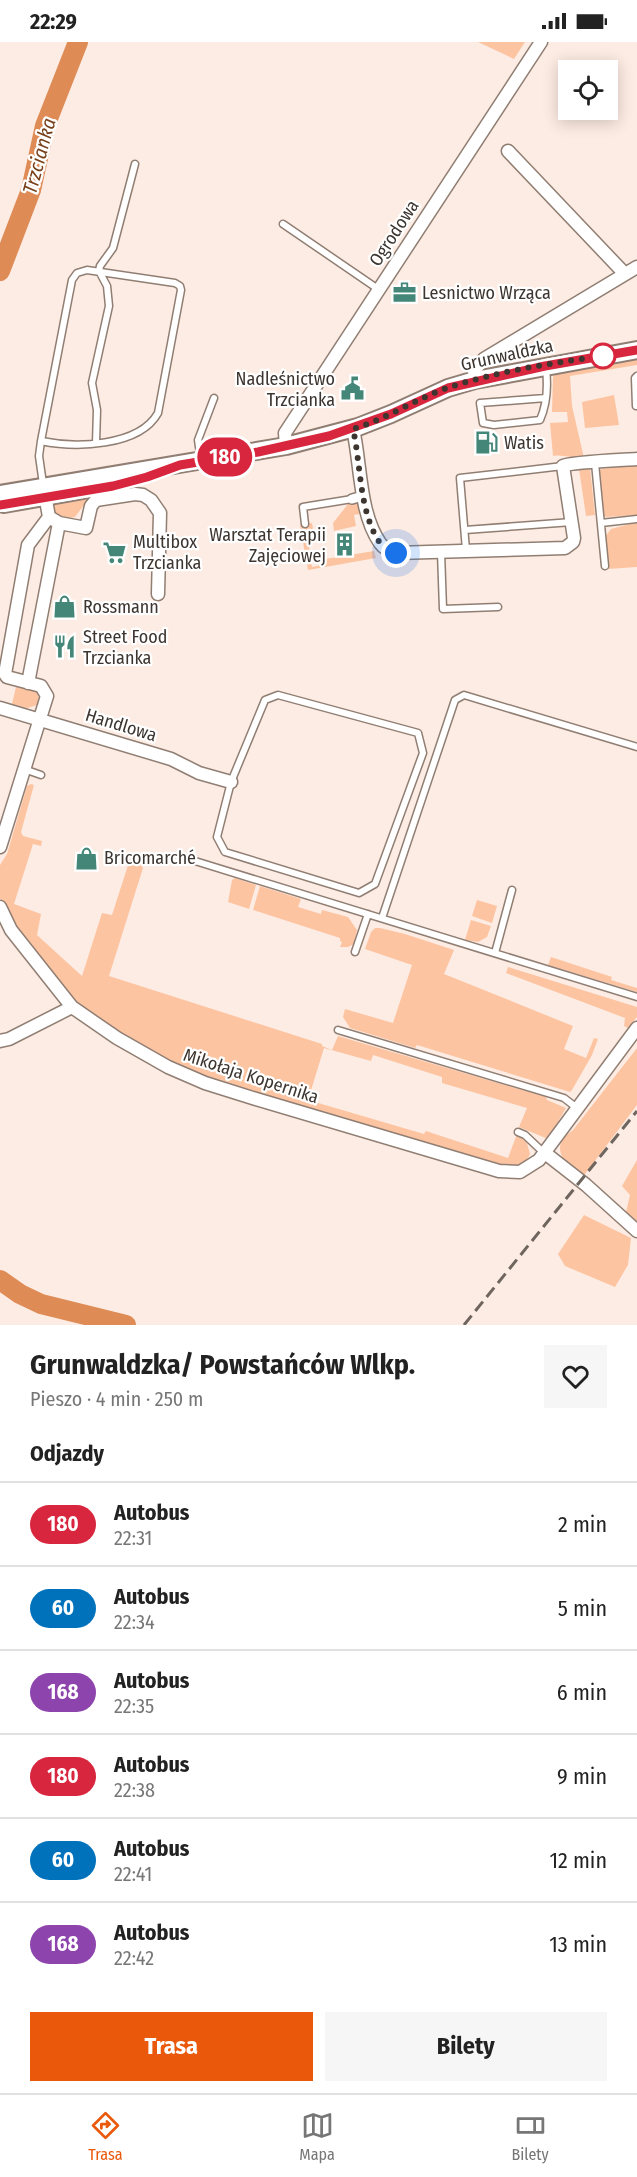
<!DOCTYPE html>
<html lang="pl">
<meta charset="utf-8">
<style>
:root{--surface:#fff;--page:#f6f6f6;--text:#222;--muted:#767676;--line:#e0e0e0;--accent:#ea580c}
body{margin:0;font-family:"Fira Sans Condensed",sans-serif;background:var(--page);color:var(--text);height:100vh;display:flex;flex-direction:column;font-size:22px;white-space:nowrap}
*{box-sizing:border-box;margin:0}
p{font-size:20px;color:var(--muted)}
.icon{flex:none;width:33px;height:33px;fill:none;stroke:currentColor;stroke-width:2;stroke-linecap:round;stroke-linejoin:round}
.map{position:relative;height:1283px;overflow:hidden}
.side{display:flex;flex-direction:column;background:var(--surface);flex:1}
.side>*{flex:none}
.badge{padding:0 12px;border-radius:20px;font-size:21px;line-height:39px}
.controls{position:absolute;left:558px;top:18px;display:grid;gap:12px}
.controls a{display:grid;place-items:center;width:60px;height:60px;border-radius:0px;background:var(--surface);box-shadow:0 3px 15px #0003;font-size:30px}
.you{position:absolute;width:30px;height:30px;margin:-15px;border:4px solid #fff;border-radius:50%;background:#1a73e8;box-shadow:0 0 0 9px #1a73e833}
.map>.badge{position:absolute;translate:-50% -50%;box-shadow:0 0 0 3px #fff}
h2{padding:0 30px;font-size:22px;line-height:54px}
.round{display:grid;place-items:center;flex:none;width:63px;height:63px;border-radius:0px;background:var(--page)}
.summary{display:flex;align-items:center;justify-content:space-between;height:102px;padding:0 30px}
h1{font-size:28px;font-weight:700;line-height:45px}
.button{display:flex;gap:12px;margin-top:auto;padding:12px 30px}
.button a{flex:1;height:69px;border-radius:0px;background:var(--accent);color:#fff;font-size:24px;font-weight:700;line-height:69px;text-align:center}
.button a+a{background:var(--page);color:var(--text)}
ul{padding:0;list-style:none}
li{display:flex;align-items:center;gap:18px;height:84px;padding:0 30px;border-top:2px solid var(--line)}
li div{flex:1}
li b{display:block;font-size:22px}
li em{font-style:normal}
li .badge{min-width:66px;font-weight:700;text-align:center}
.status{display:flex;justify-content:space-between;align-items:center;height:42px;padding:0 30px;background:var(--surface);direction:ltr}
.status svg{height:16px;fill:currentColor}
.tab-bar{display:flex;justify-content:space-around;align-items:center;height:84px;border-top:2px solid var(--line);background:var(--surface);font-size:16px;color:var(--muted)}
.tab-bar a{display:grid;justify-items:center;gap:3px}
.tab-bar .selected{color:var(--accent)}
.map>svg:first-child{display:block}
</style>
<div class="status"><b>22:29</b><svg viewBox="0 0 49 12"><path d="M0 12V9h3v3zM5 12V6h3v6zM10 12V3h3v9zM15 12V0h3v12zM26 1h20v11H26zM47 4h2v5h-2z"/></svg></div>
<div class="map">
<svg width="637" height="1283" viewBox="0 0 637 1283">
<rect width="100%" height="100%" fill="#fdece3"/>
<path fill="#fdc4a2" d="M478,0h47l-11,17z
M637,317v6l-67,11 2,30 12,52c-11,1 -20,-4 -31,-2l-3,-33 18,-1 -1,-10h-15l1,-35 3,-4z
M614,353l5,30 -34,3 -3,-26z
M637,423v50l-31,2 -4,-3 -4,-41 3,-4z
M590,426l5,47 -9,1 -7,-47z
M99,450l-12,9 -12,16 -12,2 -9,-4v-12z
M358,457l6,14 -10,2 2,11 -22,5 -1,-8 15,-19z
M637,480v45l-29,2 -3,-32 6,-8z
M312,481l3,17 -7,2 4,25 14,-3 -1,-5 49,-8 2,7 -68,12 -8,-45z
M16,645l20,4 4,9 -2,5 -11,3 -15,-4z
M31,742l3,1 -13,47 2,4 19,5 -1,5 -8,-2 -19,60 27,10 -4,21 45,41 20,-63 10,2 18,-56 2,-3 4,1 7,11 -34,108 213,68v2l10,4 6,-14 208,61 1,3 19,8 -18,31 -29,-12 8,-19 -85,-25v-6l-69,-22 -2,6 -47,-13 -16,52 116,34 2,-3 82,27 9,-24 10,9 3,11c-5,11 -10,13 -22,13l-300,-89 -42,-19 -65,-39 -23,-17 -51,-59 -15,-22 -12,-24v-33l7,-11 20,-68z
M235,836l21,7 -7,24 -21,-7 4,-22z
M260,844l41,13 -3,8 23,7 1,-4 26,7 9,13 -3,14 -6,3h-8l2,-5 -2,-1v-3l-87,-28z
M477,858l20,6 -5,17 -20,-7z
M471,878l20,6 -4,11 -9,5 -13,-2z
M375,886h5l25,6 49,16 -10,24 129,52 -9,23 22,9 8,-20 4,1 -6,16 -20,35 -2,2 -153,-47 -2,3 -65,-20 -7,-11 2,-8 48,14 19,-58 -47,-16 6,-17z
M551,915l61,20 -1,3 26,8v4l-89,-27z
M508,925l129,40v10l-9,11 -4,-2 1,-8 -119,-45z
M637,1006v57l-55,73c-17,-15 -35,-30 -9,-48z
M637,1118v64l-11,-12 4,-17 -8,-9z
M584,1173l47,23 -3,27 -13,22 -50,-21 -7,-12z"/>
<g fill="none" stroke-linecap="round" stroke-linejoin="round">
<path stroke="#de8b56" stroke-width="20" d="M0,229l31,-81 14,-64 33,-84
M0,1238l20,14 21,10 85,21"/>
<defs>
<path id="service" d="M283,182l95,65
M546,327c2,17 1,35 -6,51l-46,5 -11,-2 -3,-20 66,-5
M636,364l-1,-28 2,-2
M41,399c34,7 98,6 117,-28l23,-123 -1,-4 -5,-3 -88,-13 -10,3 -5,7 -31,161 -2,15 4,28
M96,401l1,-33 -5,-27 17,-77 -2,-20 -8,-15 1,-5 13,-18 22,-84
M201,418l-3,-20 16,-42
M595,421l10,103
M601,481l36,-4
M305,482l-2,-17 49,-8
M465,488l107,-8
M466,508l-6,-72 103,-12
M441,510l2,57 55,-2
M278,653l140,38 5,20 -48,131 -16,9 -134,-41 -8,-15 14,-55 34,-82z
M24,727l17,6
M195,819l442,136
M382,876l73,-218 9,-5 173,52
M355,910l13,-38
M495,911l17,-63
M338,988l226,68 13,10
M518,1090l7,3 19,18"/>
<path id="pedestrian" d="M352,457l11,-3"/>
<path id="minor" d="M508,109l117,123
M475,338l-1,-9 10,-12 153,-92
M353,387c8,35 6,84 27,114 4,6 10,8 16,10l169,-5 8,-6 1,-4 -11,-72c7,-4 61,-6 74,-7
M286,404l-1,-13 256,-391
M49,475l10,6 27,5 5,-22 5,-6 39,-6 8,1 8,5 9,13 -2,81
M28,641l31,-160
M0,666l171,51 28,14 32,9
M0,805l47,-151 -6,-10 -34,-9 -2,-3 23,-129 21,-28 -5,-28
M0,865l11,23 61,77 45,31 51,29 37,16 51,16 243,72 21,1 19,-12 98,-132
M0,999l9,-2 63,-32
M545,1111l41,32 51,46"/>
<path id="secondary" d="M0,452l286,-48 72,-19 33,-13 57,-26 27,-8 162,-30
M4,462l119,-21"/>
</defs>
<use href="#service" stroke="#907e73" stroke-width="9"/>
<use href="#pedestrian" stroke="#907e73" stroke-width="12"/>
<use href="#minor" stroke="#907e73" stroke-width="15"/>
<use href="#secondary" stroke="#907e73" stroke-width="20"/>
<use href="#service" stroke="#fff" stroke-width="6"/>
<use href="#pedestrian" stroke="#fff" stroke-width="9"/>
<use href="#minor" stroke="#fff" stroke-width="12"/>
<use href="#secondary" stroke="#fff" stroke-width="16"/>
<path stroke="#6f655f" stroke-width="3" stroke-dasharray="12 6" stroke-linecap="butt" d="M464,1283l173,-214"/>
</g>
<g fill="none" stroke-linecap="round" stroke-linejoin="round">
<defs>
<path id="line" d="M0,463l113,-19 34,-9 33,-12 78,-13 71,-16 62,-22 57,-26 97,-22 92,-16"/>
</defs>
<use href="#line" stroke="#fff" stroke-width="14"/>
<use href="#line" stroke="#d7263d" stroke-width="9"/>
<path stroke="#3d3530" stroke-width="6" stroke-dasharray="0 10.8" d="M396,511c-6,-2 -12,-4 -16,-10 -21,-30 -19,-79 -27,-114 34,-10 64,-31 97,-42 49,-16 102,-24 153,-31"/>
</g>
<defs>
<symbol id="office-bare" viewBox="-9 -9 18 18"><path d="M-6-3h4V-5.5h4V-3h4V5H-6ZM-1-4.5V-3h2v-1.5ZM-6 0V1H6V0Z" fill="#448778" stroke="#fff" stroke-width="2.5" paint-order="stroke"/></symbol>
<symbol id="civic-bare" viewBox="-9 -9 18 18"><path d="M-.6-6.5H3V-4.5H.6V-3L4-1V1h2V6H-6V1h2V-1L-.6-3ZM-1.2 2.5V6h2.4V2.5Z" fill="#448778" stroke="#fff" stroke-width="2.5" paint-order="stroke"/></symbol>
<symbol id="fuel-bare" viewBox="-9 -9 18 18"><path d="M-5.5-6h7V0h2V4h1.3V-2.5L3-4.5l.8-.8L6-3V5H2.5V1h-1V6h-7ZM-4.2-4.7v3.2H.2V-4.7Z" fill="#448778" stroke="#fff" stroke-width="2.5" paint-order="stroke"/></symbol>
<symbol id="building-bare" viewBox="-9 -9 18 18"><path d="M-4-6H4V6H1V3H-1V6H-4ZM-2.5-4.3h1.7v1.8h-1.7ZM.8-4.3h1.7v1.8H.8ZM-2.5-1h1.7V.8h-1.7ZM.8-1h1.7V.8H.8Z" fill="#448778" stroke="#fff" stroke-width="2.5" paint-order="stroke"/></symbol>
<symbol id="supermarket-bare" viewBox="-9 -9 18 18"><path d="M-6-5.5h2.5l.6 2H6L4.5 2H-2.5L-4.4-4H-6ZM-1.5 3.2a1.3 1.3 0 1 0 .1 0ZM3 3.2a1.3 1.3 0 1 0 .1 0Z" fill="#448778" stroke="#fff" stroke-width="2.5" paint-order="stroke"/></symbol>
<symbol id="shop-bare" viewBox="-9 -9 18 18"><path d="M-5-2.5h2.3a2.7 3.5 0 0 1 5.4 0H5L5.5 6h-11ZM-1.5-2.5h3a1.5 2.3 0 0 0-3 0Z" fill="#448778" stroke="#fff" stroke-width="2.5" paint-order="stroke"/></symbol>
<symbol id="restaurant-bare" viewBox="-9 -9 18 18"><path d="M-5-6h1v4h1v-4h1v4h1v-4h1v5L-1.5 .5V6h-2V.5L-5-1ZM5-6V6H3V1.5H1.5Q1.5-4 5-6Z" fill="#448778" stroke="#fff" stroke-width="2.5" paint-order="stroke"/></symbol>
</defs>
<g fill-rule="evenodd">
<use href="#office-bare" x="388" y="234" width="33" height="33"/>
<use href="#civic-bare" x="336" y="330" width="33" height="33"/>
<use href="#fuel-bare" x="470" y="384" width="33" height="33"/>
<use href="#building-bare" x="328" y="486" width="33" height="33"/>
<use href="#supermarket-bare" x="98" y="494" width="33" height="33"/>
<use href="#shop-bare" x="48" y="548" width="33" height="33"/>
<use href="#restaurant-bare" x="48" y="588" width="33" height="33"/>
<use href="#shop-bare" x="70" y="800" width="33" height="33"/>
</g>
<circle fill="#fff" stroke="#d7263d" stroke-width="3" cx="603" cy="314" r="12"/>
<g text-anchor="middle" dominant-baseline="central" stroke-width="4.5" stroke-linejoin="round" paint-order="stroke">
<g font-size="18" fill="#3d3530" stroke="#fff">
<text transform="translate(394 191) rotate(-57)">Ogrodowa</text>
<text transform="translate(507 313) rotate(-12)">Grunwaldzka</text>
<text transform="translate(121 683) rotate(17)">Handlowa</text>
<text transform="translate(251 1034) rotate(18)">Mikołaja Kopernika</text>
</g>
<g font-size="18" fill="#3d3530" stroke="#fff" text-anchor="start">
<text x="422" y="251">Lesnictwo Wrząca</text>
<text x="335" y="337" text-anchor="end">Nadleśnictwo<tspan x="335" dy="21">Trzcianka</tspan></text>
<text x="504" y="401">Watis</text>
<text x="326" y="493" text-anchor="end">Warsztat Terapii<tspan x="326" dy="21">Zajęciowej</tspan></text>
<text x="133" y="500">Multibox<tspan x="133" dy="21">Trzcianka</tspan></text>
<text x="83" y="565">Rossmann</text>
<text x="83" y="595">Street Food<tspan x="83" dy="21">Trzcianka</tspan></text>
<text x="104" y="816">Bricomarché</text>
</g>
<g font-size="20" font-style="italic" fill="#77401a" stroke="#fff">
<text transform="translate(39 114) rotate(-75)">Trzcianka</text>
</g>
</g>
</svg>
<div class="controls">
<a><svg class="icon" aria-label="locate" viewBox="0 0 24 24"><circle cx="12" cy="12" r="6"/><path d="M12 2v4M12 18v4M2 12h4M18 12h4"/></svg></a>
</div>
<div class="you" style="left:396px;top:511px"></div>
<b class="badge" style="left:225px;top:415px;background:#d7263d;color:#fff">180</b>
</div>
<section class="side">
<div class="summary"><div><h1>Grunwaldzka/ Powstańców Wlkp.</h1><p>Pieszo · 4 min · 250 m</p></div><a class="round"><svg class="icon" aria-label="heart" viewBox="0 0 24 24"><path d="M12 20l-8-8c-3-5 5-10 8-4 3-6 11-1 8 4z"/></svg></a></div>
<h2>Odjazdy</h2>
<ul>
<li><span class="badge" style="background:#d7263d;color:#fff">180</span><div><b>Autobus</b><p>22:31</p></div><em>2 min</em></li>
<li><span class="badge" style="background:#0072bc;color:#fff">60</span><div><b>Autobus</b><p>22:34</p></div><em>5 min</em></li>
<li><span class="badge" style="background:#8e44ad;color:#fff">168</span><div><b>Autobus</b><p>22:35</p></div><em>6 min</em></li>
<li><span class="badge" style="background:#d7263d;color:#fff">180</span><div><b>Autobus</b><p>22:38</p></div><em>9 min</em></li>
<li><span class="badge" style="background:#0072bc;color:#fff">60</span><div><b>Autobus</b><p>22:41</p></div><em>12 min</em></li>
<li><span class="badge" style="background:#8e44ad;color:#fff">168</span><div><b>Autobus</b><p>22:42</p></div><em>13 min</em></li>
</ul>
<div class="button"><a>Trasa</a><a>Bilety</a></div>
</section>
<nav class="tab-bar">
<a class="selected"><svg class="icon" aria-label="directions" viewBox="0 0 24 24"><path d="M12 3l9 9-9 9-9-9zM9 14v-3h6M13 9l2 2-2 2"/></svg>Trasa</a>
<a><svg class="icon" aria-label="map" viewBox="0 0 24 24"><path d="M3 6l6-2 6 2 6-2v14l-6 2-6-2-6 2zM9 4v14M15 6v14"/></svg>Mapa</a>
<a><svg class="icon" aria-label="tickets" viewBox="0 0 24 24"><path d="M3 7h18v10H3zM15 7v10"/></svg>Bilety</a>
</nav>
